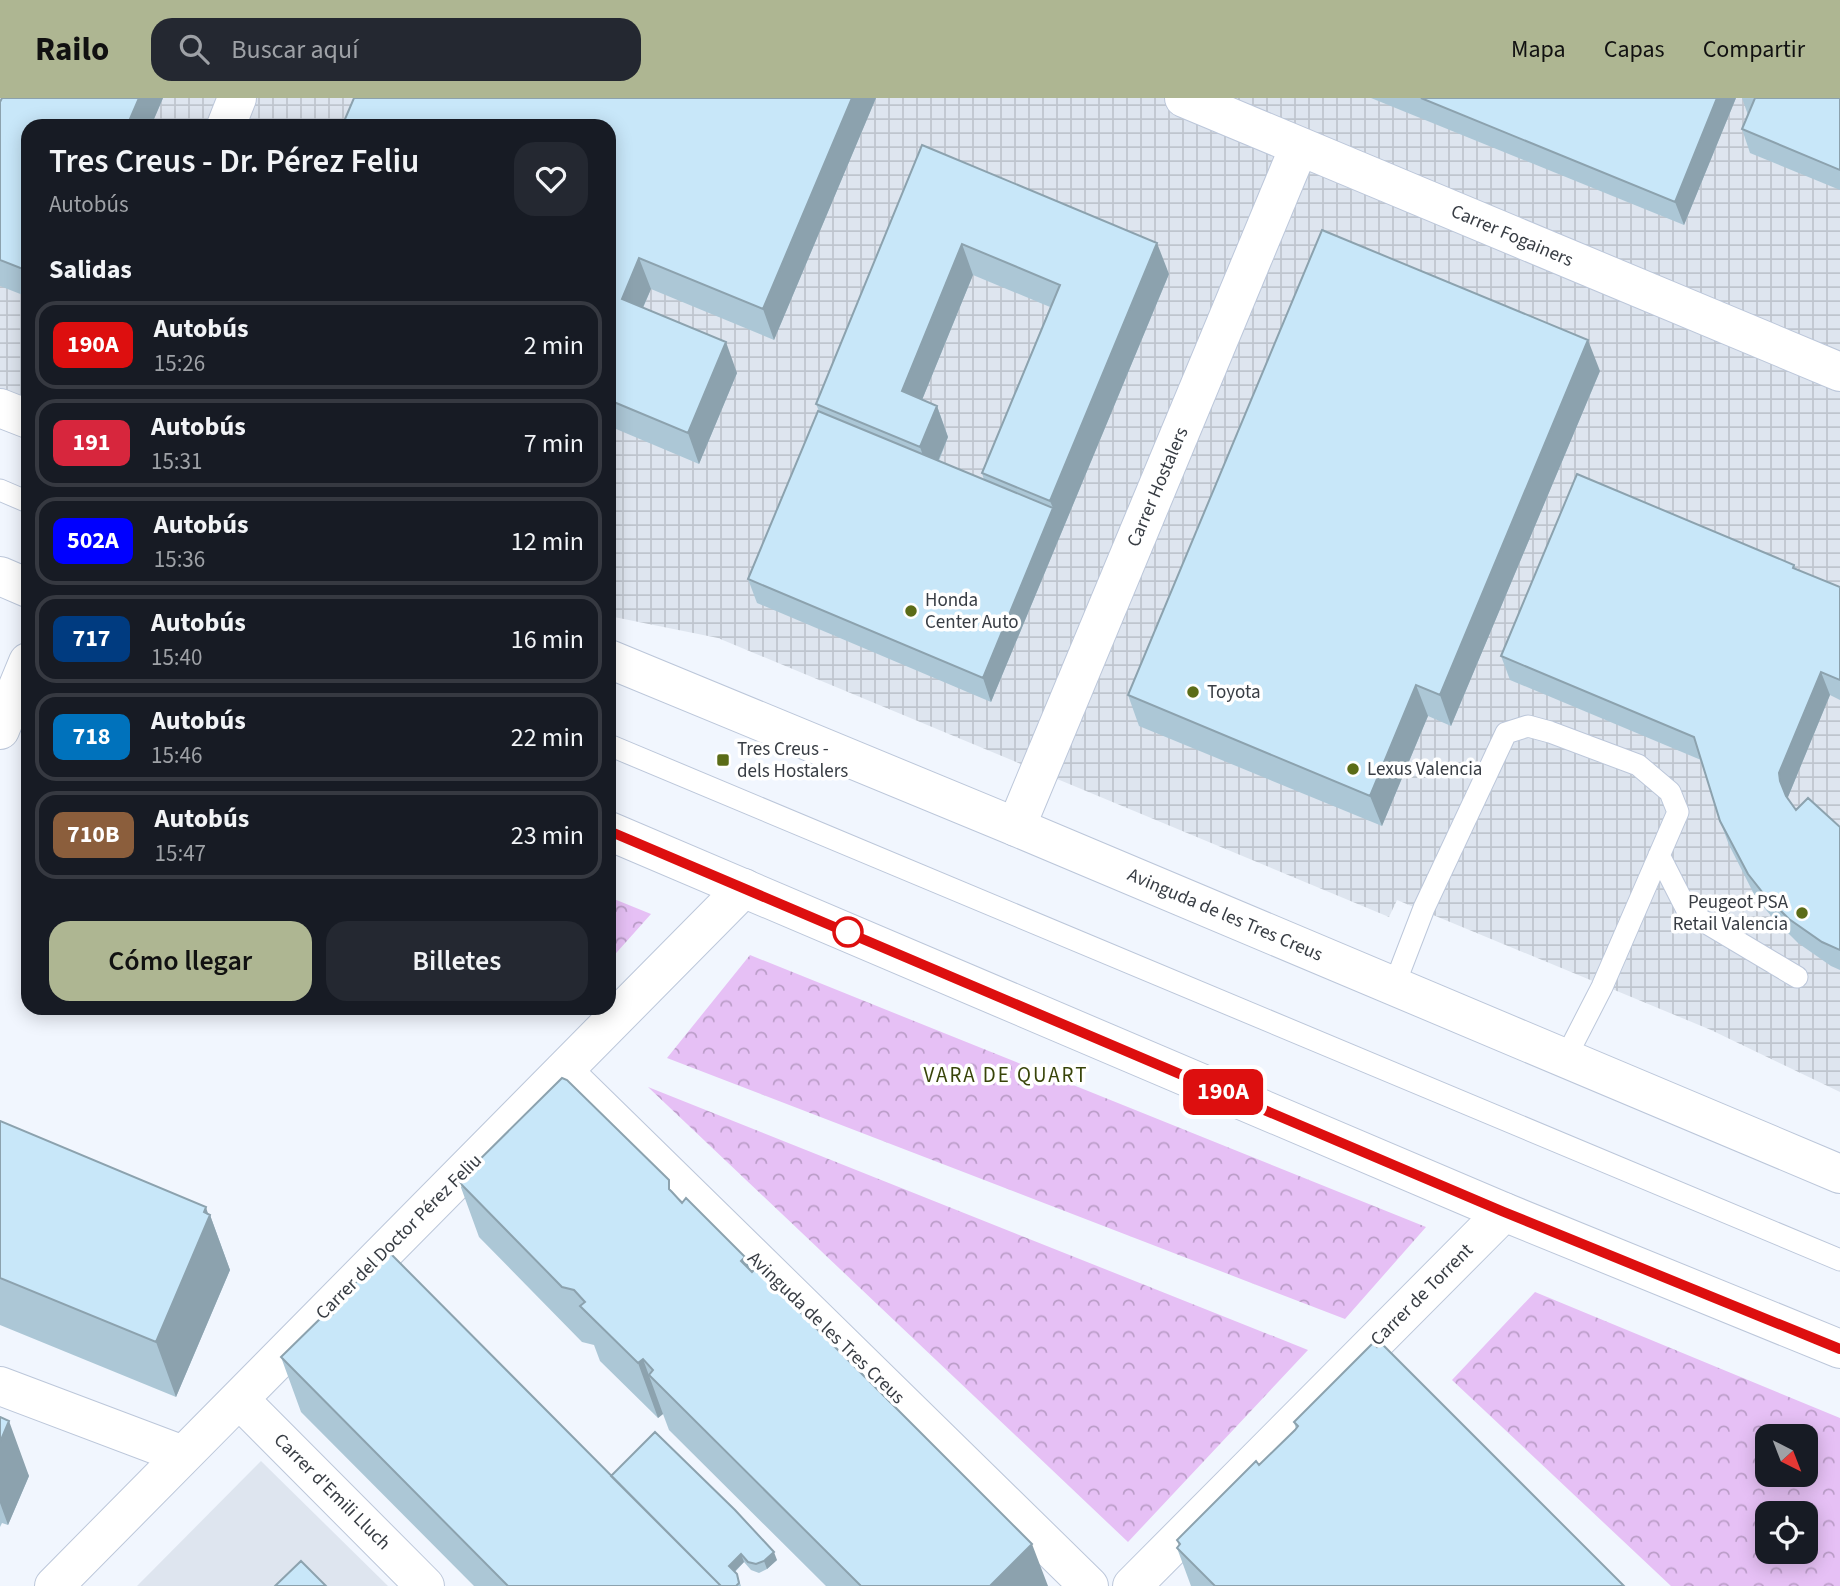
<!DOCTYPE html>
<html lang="es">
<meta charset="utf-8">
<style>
:root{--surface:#171b24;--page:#242831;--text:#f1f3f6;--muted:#9ea1a6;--line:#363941;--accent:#aeb692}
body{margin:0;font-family:"Source Sans 3",sans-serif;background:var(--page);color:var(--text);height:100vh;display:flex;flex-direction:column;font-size:26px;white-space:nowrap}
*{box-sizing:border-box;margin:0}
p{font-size:23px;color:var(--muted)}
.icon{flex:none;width:38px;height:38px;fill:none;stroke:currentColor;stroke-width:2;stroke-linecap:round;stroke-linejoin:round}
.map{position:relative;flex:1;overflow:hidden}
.panel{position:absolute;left:21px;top:21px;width:595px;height:896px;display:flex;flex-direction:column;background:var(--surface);border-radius:21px;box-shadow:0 4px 18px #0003}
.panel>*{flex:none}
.badge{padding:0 14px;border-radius:10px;font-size:24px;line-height:46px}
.needle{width:46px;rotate:138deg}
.tools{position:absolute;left:1755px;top:1326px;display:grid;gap:14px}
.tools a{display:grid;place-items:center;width:63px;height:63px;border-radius:14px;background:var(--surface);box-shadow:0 4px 18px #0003;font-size:35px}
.map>.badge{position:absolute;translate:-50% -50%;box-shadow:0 0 0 4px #fff}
h2{padding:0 28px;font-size:26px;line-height:63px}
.round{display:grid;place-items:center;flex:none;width:74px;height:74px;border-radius:21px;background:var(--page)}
.overview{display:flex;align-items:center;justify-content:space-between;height:119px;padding:0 28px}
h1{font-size:33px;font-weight:600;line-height:52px}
.action{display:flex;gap:14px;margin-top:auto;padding:14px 28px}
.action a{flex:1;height:80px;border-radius:21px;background:var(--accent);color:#111;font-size:28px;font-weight:600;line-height:80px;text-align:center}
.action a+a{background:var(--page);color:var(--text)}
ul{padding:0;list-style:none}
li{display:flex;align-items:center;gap:21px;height:88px;margin:0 14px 10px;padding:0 14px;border:4px solid var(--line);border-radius:21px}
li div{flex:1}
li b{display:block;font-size:26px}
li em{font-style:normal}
li .badge{min-width:77px;font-weight:700;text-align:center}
header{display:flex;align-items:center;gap:42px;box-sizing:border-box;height:98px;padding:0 35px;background:var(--accent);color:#111}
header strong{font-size:33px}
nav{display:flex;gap:38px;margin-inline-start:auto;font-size:24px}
.search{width:490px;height:63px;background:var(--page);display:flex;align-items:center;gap:18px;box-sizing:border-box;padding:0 24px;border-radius:21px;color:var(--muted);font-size:26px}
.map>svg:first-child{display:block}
</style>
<header>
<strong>Railo</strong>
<div class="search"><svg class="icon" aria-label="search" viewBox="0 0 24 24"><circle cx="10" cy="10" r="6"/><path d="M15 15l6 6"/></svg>Buscar aquí</div>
<nav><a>Mapa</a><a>Capas</a><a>Compartir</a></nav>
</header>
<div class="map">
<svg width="1840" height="1488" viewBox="0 0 1840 1488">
<defs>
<pattern id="industrial-grid" width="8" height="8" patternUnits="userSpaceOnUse" patternTransform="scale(1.75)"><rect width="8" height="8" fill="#dee5ef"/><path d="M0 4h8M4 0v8" fill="none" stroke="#bfc5ce"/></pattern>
<pattern id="park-crowns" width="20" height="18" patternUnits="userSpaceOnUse" patternTransform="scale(1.75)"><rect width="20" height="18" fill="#e6c0f5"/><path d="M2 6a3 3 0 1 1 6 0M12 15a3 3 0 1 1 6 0" fill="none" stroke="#bb9dc8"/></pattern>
</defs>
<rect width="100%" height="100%" fill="#f1f6fe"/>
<path fill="#dee5ef" d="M261,1363l127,125h-251z"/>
<path fill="url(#industrial-grid)" d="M0,0h1840v994l-129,-62 -314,-130 -8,17 -671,-279 -109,-22v-490h-581v307l-28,-12z"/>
<path fill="url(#park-crowns)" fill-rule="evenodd" d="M609,799l42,17 -42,47z
M750,857l676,272 -81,92 -678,-261z
M648,989l660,263 -180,192z
M1535,1194l305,126v168h-169l-219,-206zM1768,1339h38v38h-38zM1768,1416h38v38h-38z"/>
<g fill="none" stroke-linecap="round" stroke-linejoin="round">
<defs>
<path id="service" d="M0,392l28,12
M609,647l1231,515
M1659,757l29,57 109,65
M1394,888l30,-78 82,-175 22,-7 22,6 88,33 32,27 8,20 -76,175 -36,70"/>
<path id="minor" d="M1184,0l656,274
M226,28l11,-28
M0,632l28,-68
M1016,729l283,-680
M563,973l526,515
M0,1288l183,69
M239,1301l186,187
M54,1488l690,-698
M1132,1488l372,-374"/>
<path id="primary" d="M0,310l28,11
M0,478l28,12
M609,561l407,168 824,347
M609,733l895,381 336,137"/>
</defs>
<use href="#service" stroke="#bcc7da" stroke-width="23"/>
<use href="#minor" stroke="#bcc7da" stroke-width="40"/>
<use href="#primary" stroke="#bcc7da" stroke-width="40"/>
<use href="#service" stroke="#fff" stroke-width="21"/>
<use href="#minor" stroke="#fff" stroke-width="38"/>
<use href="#primary" stroke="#fff" stroke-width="38"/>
</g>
<path fill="#acc7d6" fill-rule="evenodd" d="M2,0h161l-12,28h-123v171l-28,-11v-184z
M354,0h522l-102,242 -123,-51 -8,19 94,65 -38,91 -90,-38v-300z
M1371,0h365l-52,127z
M1742,0h98v92l-90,-37 -8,-24 6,-14z
M922,47l247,129 -178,428 -234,-99 -9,-24 71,-168 -3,-7zM973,177l77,32 -68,166 2,7 -45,-19 9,-24 -11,-31 -15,-6z
M1600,273l-149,355 -23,-10 -46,110 -243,-100 -11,-31z
M1794,467l2,4 44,18v113l-10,-5 -42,102v2l8,11 44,17v143l-9,-4 -33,-23 -26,-26 -16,-19 -27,-53 -9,-24 -19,-61 -191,-80 -9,-24z
M0,1023l210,94 20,55 -54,127 -176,-72z
M459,1084l215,12 71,63 5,13 298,316h-222l-157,-156 -6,-16 -5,4 -58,-57 -6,-16 -12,-3 -103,-105z
M339,1202l272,176 166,84 -10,9 -8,4 -8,-3 -7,-8 -9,10 2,2 4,12h-267l-173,-174 -20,-55 52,-43 8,-8z
M0,1319l29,59 -21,49 -6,-2 -2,4z
M1294,1324l330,164h-433l-14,-38 2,-2 -2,-6 82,-75 37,-36z"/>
<path fill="#8ca2ae" d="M139,0h24l-12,28h-24z
M852,0h24l-102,242 -11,-31z
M1717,0h19l-52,127 -9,-23z
M1157,145l12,31 -178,428 -8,-24 70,-170 -3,-7z
M962,146l11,31 -60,147 -11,-31z
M639,160l12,31 -18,41 -11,-31z
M1588,242l12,31 -149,355 -11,-31z
M726,244l11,31 -38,91 -11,-31z
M937,308l11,31 -17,41 -11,-31z
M1821,574l9,23 -42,102 1,8 -9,-24 -1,-8z
M1416,587l12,31 -46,110 -12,-30z
M206,1109l3,10 1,-2 20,55 -54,127 -20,-55z
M745,1159l20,55 -24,-51z
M643,1261l20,55 -5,4 -20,-55z
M9,1323l20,55 -21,49 -8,-22v-63z
M1032,1446l16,42h-58z
M774,1454l3,8 -10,9 -3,-8z
M741,1456l3,8 -12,12 -3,-8z"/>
<path fill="#c8e7f9" stroke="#8ca2ae" stroke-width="2" d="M2,0h137l-12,28h-99v145l-28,-11v-158z
M354,0h498l-89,211 -124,-51 -17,41 104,43 -38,91 -79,-33v-274h-267z
M1421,0h296l-42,104z
M1755,0h85v72l-98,-41z
M922,47l235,98 -107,258 -68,-28 78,-188 -98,-41 -60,147 35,15 -17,41 -104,-43z
M1322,132l266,110 -148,355 -24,-10 -46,111 -242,-101z
M818,313l235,97 -70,170 -235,-99z
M1577,376l217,91 -1,3 47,19v93l-19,-8 -42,101 1,8 6,15 10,14 12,-12 32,29v123l-18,-8 -33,-23 -26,-26 -15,-19 -28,-53 -26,-84 -193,-81z
M562,980l5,2 102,100v9l3,3 10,11 4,-5 59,59 -4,4 11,11 4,-4 276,276 -42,42h-129l-212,-211 4,-5 -10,-11 -5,4 -58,-57 5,-4 -11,-12 -12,-3 -103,-105 2,-4z
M0,1023l206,86 -2,5 6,3 -54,127 -156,-64z
M387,1152l334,336h-213l-227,-229 48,-47 4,4 9,-10 -3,-4z
M1373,1245l4,4 4,-4 243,243h-409l-38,-38 3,-4 -3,-4 79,-79 3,4 36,-35 3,-4 -4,-4z
M0,1319l9,4 -9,21z
M655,1334l80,78 39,42 -10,9 -8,3 -8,-2 -7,-8 -12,12 8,8 2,9 -3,3h-15l-110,-110z
M301,1463l25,25h-51z"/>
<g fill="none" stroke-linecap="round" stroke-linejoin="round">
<defs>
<path id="line" d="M609,733l895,381 336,137"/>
</defs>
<use href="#line" stroke="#fff" stroke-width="16"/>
<use href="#line" stroke="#dd0f0f" stroke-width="10"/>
</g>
<g fill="#5b6c18" stroke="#fff" stroke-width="2.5">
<circle cx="911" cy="513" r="7"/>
<circle cx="1193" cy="594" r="7"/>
<rect x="716" y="655" width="14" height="14" rx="3.5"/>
<circle cx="1353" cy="671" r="7"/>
<circle cx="1802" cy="815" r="7"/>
</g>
<circle fill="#fff" stroke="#dd0f0f" stroke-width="3.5" cx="848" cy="834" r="14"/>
<g text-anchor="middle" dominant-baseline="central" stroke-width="7" stroke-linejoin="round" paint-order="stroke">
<g font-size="19" fill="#383d44" stroke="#fff">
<text transform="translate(1512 138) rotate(23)">Carrer Fogainers</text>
<text transform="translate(1158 389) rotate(-67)">Carrer Hostalers</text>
<text transform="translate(1225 817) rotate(23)">Avinguda de les Tres Creus</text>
<text transform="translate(399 1139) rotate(-45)">Carrer del Doctor Pérez Feliu</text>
<text transform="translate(1422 1197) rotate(-45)">Carrer de Torrent</text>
<text transform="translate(826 1230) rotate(44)">Avinguda de les Tres Creus</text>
<text transform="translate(332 1394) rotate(45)">Carrer d'Emili Lluch</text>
</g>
<g font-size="19" fill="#383d44" stroke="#fff" text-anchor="start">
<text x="925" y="502">Honda<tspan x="925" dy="22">Center Auto</tspan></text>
<text x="1207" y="594">Toyota</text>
<text x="737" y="651">Tres Creus -<tspan x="737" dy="22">dels Hostalers</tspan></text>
<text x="1367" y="671">Lexus Valencia</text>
<text x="1788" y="804" text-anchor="end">Peugeot PSA<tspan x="1788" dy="22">Retail Valencia</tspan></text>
</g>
<g font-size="21" letter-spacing="2" fill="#384409" stroke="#fff">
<text x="1006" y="977">VARA DE QUART</text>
</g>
</g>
</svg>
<div class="tools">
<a><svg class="needle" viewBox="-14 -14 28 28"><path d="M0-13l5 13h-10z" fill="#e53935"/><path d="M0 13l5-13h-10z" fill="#9ea1a6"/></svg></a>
<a><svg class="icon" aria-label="locate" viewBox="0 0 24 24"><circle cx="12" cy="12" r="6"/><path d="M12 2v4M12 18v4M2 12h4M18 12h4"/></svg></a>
</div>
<b class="badge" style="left:1223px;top:994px;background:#dd0f0f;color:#fff">190A</b>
<section class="panel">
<div class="overview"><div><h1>Tres Creus - Dr. Pérez Feliu</h1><p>Autobús</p></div><a class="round"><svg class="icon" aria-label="heart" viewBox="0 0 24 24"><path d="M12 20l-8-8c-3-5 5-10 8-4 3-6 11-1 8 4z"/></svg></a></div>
<h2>Salidas</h2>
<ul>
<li><span class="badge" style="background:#dd0f0f;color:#fff">190A</span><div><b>Autobús</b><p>15:26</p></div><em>2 min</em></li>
<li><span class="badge" style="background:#d7263d;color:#fff">191</span><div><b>Autobús</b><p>15:31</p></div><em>7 min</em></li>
<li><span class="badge" style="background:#00f;color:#fff">502A</span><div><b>Autobús</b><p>15:36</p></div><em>12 min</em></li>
<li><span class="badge" style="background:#003b80;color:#fff">717</span><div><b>Autobús</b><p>15:40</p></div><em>16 min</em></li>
<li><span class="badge" style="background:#0072bc;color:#fff">718</span><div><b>Autobús</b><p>15:46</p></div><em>22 min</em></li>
<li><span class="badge" style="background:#8b5e3c;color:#fff">710B</span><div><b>Autobús</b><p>15:47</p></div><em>23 min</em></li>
</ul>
<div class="action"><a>Cómo llegar</a><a>Billetes</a></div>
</section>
</div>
